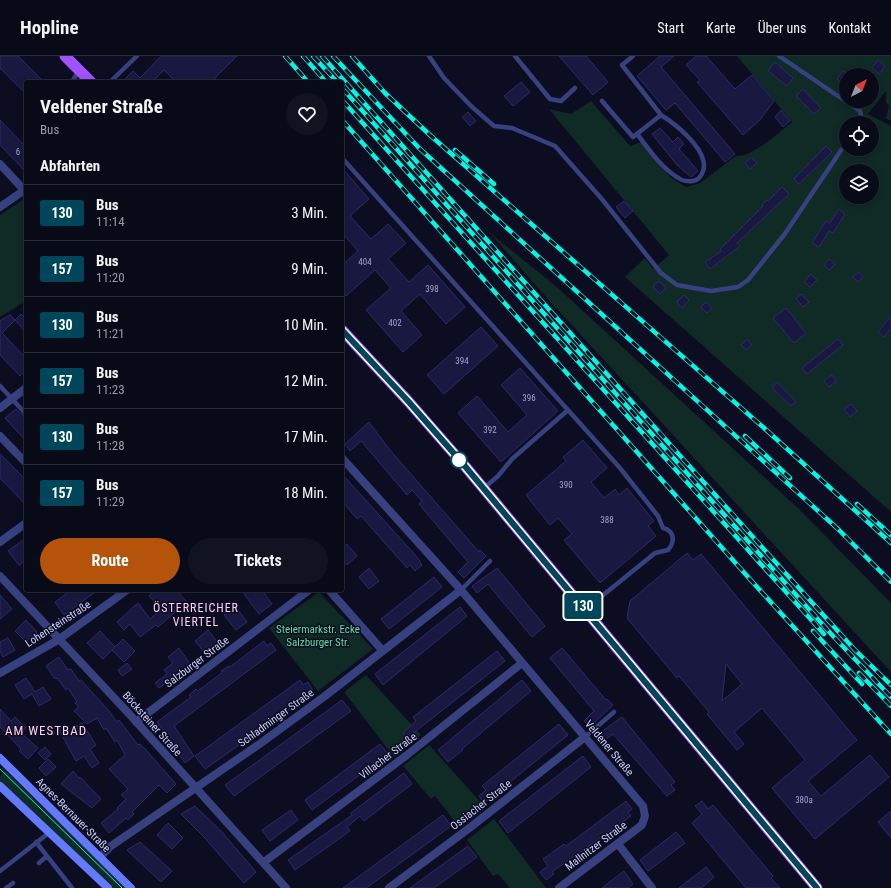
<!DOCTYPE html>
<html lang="de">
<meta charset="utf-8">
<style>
:root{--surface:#090a18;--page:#121321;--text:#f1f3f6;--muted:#999aa2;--line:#292b37;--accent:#b45309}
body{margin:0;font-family:"Roboto Condensed",sans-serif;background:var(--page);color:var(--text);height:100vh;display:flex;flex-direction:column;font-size:15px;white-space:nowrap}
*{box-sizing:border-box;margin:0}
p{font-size:13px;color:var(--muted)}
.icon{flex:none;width:22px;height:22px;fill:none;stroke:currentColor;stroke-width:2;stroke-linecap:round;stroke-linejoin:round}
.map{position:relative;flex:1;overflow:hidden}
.panel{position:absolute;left:24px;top:24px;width:320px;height:512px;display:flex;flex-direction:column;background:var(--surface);border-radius:4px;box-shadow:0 2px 10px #0003,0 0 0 1px var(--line)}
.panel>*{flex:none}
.badge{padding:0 8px;border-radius:3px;font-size:14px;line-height:26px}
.needle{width:26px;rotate:42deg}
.controls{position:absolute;left:839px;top:12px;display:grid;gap:8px}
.controls a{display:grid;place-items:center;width:40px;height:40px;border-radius:50%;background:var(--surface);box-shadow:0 2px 10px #0003,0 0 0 1px var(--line);font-size:20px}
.map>.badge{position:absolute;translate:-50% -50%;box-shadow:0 0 0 2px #fff}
h2{padding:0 16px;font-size:15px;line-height:36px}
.round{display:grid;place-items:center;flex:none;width:42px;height:42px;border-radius:21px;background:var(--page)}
.headline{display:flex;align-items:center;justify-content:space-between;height:68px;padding:0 16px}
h1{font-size:19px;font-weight:700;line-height:30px}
.button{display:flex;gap:8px;margin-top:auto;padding:8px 16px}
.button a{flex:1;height:46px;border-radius:24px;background:var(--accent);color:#fff;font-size:16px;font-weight:700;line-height:46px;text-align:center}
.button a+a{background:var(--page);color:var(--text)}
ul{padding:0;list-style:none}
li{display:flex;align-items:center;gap:12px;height:56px;padding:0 16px;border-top:1px solid var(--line)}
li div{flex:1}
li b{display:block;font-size:15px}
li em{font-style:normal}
li .badge{min-width:44px;font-weight:700;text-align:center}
header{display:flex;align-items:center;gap:24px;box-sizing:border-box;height:56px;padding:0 20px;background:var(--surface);border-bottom:1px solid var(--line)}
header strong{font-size:19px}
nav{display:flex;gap:22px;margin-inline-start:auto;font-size:14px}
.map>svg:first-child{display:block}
</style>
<header>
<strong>Hopline</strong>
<nav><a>Start</a><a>Karte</a><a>Über uns</a><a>Kontakt</a></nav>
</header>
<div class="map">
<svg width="891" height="832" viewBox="0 0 891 832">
<rect width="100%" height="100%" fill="#0c0d20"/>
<path fill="#102a25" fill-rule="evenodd" d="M737,0h154v64l-5,-1 3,-13 -3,-4v-11l-18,23 23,12v386l-266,-235 20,-19 8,11 16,-14 -120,-146 22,5 20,-13 39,45 11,-4 29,35 16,10 14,-4 36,-27c16,2 43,-24 56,-34zM846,19h26v26h-26zM846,67h26v26h-26zM846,115h26v26h-26z
M26,142v103l-26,16v-102z
M489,176l69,56 241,221 92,94v69l-344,-374z
M319,536l54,57 -55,42 -49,-63z
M366,619l55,60 -27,22 -50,-65z
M429,689l57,63 -26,20 -25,-32 -4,3 -28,-33z
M0,708l6,7 120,117h-14l-71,-69 -41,-37v-5l4,-5z
M494,763l52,69h-36l-12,-14 -5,2 -26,-36z"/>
<path fill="#191841" stroke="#2c2a6e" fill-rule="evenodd" d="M0,0h18l26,26h-18v12l-26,-26z
M161,0h76l-26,26h-35l-12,-12 -12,12h-30l11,-11 7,7z
M559,0h27l22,26 -15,13z
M660,0h14l-13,11 74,87 -10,8 -50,-59 -9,7 -29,-34z
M696,0h10l29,33 17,-14 22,26 -15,20 -16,14 -46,-53 3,-2 -14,-15z
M878,4l7,6 -6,8 -7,-6z
M775,6l18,16 -6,8 -19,-15z
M843,15l5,4 -5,8 -6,-4z
M521,26l9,10 -17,14 -9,-10z
M803,33l18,19 -7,6 -18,-18z
M781,54l9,11 -7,6 -8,-10z
M468,56l8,9 -6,5 -8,-9z
M0,64l26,27v25l-26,-27z
M660,72l13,14 5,-5 6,7 -5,5 19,22 -7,6 -14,-12 -25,-31z
M826,90l6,6 -33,32 -5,-5z
M751,101l6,6 -7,6 -5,-6z
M342,112l27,31 -19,17 21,23 17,-15 18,19 -18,16 21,23 19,-17 37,42 -19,17 -26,-30 -19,17 21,24 -19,17 -37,-42 25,-22 -16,-18 -29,26 -4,-5v-26l16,-14 -16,-18z
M782,131l7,7 -52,49 3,3 -30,23 -5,-7 17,-11 -2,-2 43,-43 -1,-1 5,-5 1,1z
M624,145l9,10 -8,7 -9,-11z
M839,153l6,5 -12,19 -4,-2 -10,16 -7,-4 14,-22 4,2z
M829,203l6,5 -6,6 -5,-5z
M859,216l4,5 -5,5 -5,-5z
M811,218l6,6 -7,7 -6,-5z
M659,225l7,7 -6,6 -7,-8z
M801,238l8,8 -6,5 -7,-8z
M684,239l5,5 -7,8 -5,-6z
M706,246l6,6 -5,5 -6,-6z
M786,252l20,25 -12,10 -21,-25z
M21,258l5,5v13l-11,-12z
M10,259l5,5 -13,13 24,25v12l-6,6 -20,-21v-34z
M891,260v12l-7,9 -6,-5z
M481,271l17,19 -54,48 -17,-19z
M747,283l5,6 -6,5 -5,-5z
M838,283l5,6 -36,29 -5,-6z
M520,312l38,43 -57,51 -43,-49 19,-17 31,36 19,-17 -26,-30z
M832,319l4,6 -7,6 -5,-6z
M777,326l19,20 -5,4 -19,-18z
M851,348l6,7 -7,6 -6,-8z
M16,353l10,9v23l-21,-23z
M369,366l20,27 90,103 1,-2 6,6 -22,22 -6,-6 10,-10 -49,-58 3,-3 -10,-11 -5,5 -46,-54 -11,10 -5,-7z
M583,384l24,28 -16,14 13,16 11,-9 4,6 8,-7 27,33 -6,5 8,10 -56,47 -36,-43 8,-6 -14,-16 -8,7 -24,-30 40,-34 -3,-4z
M0,398l26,26v25l-26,-27z
M342,418l76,84 4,7 -7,6 -5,-6 -3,3 -46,-52 -4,3 -15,-18z
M26,482v22l-7,5 -11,-14z
M347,488l10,12 -10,9 -5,-6v-11z
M687,497l6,7 8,-6 156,186 -49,41 13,15 49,-41 19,22 -74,62 -43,-51 33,-28 -43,-52 -28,24 10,12 -7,6 -30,-36 2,-2 -30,-36 -2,2 -50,-60 3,-17zM726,608l16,20 -20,17z
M369,512l10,13 -10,8 -10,-12z
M497,512l48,58 -13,11 -44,-53 -11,9 -5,-7z
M434,521l8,10 -53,42 -8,-10z
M71,534h27l-34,25 -9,-13z
M155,534h21l11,12 -29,25 -2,-2 -16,12 -10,-13 -6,6 -7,-8 21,-19 12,16 11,-10 -12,-13z
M249,534h13l10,14 -13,10 -15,-20z
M0,539l12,14 -12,10z
M235,550l12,16 -11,8 -12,-15z
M460,551l7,9 -84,69 -8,-11z
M26,564l11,12 -11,10 -11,-11z
M208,574l11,14 -13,10 -11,-13z
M100,575l15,16 -12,12 -16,-16z
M8,582l7,12 -12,7 -3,-6v-9z
M123,583l12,12 -11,11 -12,-12z
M264,585l3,5 4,-3 5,7 -102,76 20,30 -9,7 -28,-41 34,-25 -2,-2 7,-6 2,2 25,-19 -2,-1 8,-5 1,1z
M179,592l12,17 -32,23 -4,-5 12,-9 -3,-4 9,-7 -5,-6z
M562,592l44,52 1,-1 6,6 -23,22 -6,-6 10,-10 -44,-53z
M497,595l8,10 -98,77 -4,-5 13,-12 -3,-4z
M59,601l9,13 3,-1 8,12 2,-1 28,31 8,11 2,-2 19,25 2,-1 6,6 30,34 -9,9 -8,-8 -27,27 2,2 -6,6 -2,-2 -17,15 -8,-10 17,-14 -1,-1 9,-9 -5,-4 7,-6 -19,-20 16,-14 -8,-15 -2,2 -9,-14 -2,2 -7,-12 -10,6 -13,-13 5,-4 -4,-4 2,-1 -9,-14 -2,2 -9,-12 -2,1 -9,-13z
M127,607l5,6 -10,7 -4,-6z
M26,622l9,14 8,-5 8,12 -12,7 -7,-12 -8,5 -9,-14z
M300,624l3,5 5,-3 4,7 -4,3 2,3 -105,74 -10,-13z
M522,624l9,11 -69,58 1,1 -15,12 -10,-12z
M342,644l9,11 -117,85 -9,-11z
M0,653l11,12 4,-4 11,11 -5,5 17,15 -10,11 -9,-8 2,-2 -21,-22z
M622,661l53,65 -4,3 4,5 -8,6 -54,-62 -11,8 -5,-7z
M82,667l14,22 -6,4 9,14 -7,5 -8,-12 -8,5 -18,-33 8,-4 3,7z
M559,668l9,11 -84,68 -5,-7 7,-6 -4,-4z
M380,688l8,10 -76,56 -7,-10z
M45,691l6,7 -6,6 -7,-7z
M583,700l8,11 -83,66 -9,-12z
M48,703l8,8 -10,9 -7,-8z
M73,715l6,7 1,-1 21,22 -9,9 -31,-24z
M404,717l8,11 -48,37 -4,-5 -13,11 3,4 -55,39 -7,-10 64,-45 -1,-2z
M626,745l6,8 -4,3 3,4 -79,56 2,2 -8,6 -6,-8 8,-6 -5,-7 21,-15 2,2z
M702,745l6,8 5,-4 60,71 -2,2 9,10h-34l-54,-65 10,-9 -7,-8z
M195,750l27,26 34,40 -12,11 -40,-46 -23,-23z
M291,754l7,10 -28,21 -8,-11z
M891,755v27l-13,-16z
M443,759l8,11 -71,52 -14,10h-23z
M168,767l15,15 -11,11 -15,-14z
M676,776l9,11 -37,28 -8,-11z
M140,786l32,29 -11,11 -34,-32z
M468,790l9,11 -43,31h-24z
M706,811l8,10 -10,9 -3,2h-22z
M624,815l9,13 -5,4h-26z"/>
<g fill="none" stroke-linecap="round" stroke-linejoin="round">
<path stroke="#374180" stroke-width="4.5" d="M429,0l15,22 27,28 23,20 18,2 43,18 46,52 60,75 16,12 34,6 27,-4 10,-7 36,-45 62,-92
M515,0l35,43 11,2 14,-13
M779,0l81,55 2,9 -3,3
M72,26l7,-12
M110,26l27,-26
M602,45l31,36 28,-22 -39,-50 11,-9
M637,78c12,15 26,37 45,46 5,2 13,2 17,-2 19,-21 -22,-53 -38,-63
M342,102l278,310 38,48 5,12c12,3 12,14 5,22l-13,3 -69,56
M0,330l26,28
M484,432l14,-12 14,-17 56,-49
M461,534l29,-29
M585,681l29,-25
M36,786l36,46
M39,807l8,-7
M0,815l50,-39
M6,832l7,-5"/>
<path stroke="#374180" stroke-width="8" d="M0,108l24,26
M0,151l26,-18
M0,352l26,-20
M0,380l26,27
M342,402l119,132 182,216 2,10 -3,9 -83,63
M0,486l26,-19
M0,520l132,141 154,171
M329,534l54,61
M0,617l58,-33 69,-50
M136,666l173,-132
M618,788l34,44
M100,801l11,-11 150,-103 64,-47 136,-106
M264,806l143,-107 115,-92
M389,832l83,-62 113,-89"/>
<path stroke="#637aff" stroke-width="8" d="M0,702l131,130
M0,730l108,102"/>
<path stroke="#a053ff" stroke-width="11" d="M65,0l26,26
M342,274l66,71 56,64 353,423"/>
<path stroke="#00f7e4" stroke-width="1" d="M0,713l122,119"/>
<defs>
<path id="rail" d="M285,0l23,26
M303,0l23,26
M313,0l24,26
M322,0l448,500 85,94 36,35
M333,0l86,92 420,382 52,52
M352,0l33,37 46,43 332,291 128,116
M342,32l491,548 58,61
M342,44l482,534
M342,64l406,457 143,157
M455,94l39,34
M745,380l45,42
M857,448l34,31
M813,575l49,53
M859,617l32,33"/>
</defs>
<use href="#rail" stroke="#00f7e4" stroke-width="4.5"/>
<use href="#rail" stroke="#0c0d20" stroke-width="3" stroke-dasharray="9" stroke-linecap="butt"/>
</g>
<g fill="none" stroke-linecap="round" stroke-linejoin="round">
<defs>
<path id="line" d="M342,274l66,71 56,64 353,423"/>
</defs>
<use href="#line" stroke="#fff" stroke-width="9"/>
<use href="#line" stroke="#00465a" stroke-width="6"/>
</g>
<circle fill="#fff" stroke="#00465a" stroke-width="2" cx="459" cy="404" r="8"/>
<g text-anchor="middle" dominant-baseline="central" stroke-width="3" stroke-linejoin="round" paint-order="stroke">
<g font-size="9" fill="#9fa1d0">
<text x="18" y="96">6</text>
<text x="365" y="206">404</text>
<text x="432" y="233">398</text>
<text x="395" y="267">402</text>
<text x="462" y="305">394</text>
<text x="529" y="342">396</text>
<text x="490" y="374">392</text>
<text x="566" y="429">390</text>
<text x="607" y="464">388</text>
<text x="804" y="744">380a</text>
</g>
<g font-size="11" fill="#cccfff" stroke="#0c0d20">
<text transform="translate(58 568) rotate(-33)">Lohensteinstraße</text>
<text transform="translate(197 606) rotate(-37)">Salzburger Straße</text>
<text transform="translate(276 662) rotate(-36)">Schladminger Straße</text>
<text transform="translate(152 668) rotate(48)">Böcksteiner Straße</text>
<text transform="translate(609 692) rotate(50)">Veldener Straße</text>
<text transform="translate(388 700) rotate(-37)">Villacher Straße</text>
<text transform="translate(481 749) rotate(-38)">Ossiacher Straße</text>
<text transform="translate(73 759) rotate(45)">Agnes-Bernauer-Straße</text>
<text transform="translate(596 790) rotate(-37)">Mallnitzer Straße</text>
</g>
<g font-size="11" fill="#57e0a5" stroke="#0c0d20">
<text x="318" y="573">Steiermarkstr. Ecke<tspan x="318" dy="13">Salzburger Str.</tspan></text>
</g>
<g font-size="12" letter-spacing="1" fill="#ffcef6" stroke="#0c0d20">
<text x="196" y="552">ÖSTERREICHER<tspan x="196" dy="14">VIERTEL</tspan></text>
</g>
<g font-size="13" letter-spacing="1" fill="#ffcef6" stroke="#0c0d20">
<text x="46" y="674">AM WESTBAD</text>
</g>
</g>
</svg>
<div class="controls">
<a><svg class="needle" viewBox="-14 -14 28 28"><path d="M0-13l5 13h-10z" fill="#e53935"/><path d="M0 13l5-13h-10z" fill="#999aa2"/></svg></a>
<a><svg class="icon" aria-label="locate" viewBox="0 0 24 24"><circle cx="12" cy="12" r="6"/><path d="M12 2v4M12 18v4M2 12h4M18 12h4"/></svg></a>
<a><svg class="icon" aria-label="layers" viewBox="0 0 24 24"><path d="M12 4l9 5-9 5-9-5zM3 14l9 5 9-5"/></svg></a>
</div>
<b class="badge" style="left:583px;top:550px;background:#00465a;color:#fff">130</b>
<section class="panel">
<div class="headline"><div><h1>Veldener Straße</h1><p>Bus</p></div><a class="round"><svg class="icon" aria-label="heart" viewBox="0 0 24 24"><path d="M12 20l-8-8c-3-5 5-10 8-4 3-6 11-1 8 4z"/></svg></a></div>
<h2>Abfahrten</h2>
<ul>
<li><span class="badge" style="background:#00465a;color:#fff">130</span><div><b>Bus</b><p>11:14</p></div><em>3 Min.</em></li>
<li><span class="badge" style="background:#00465a;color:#fff">157</span><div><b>Bus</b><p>11:20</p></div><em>9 Min.</em></li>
<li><span class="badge" style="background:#00465a;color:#fff">130</span><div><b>Bus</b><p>11:21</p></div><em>10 Min.</em></li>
<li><span class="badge" style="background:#00465a;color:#fff">157</span><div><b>Bus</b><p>11:23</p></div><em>12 Min.</em></li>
<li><span class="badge" style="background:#00465a;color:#fff">130</span><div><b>Bus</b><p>11:28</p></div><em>17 Min.</em></li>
<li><span class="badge" style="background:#00465a;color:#fff">157</span><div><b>Bus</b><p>11:29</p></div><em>18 Min.</em></li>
</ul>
<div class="button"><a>Route</a><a>Tickets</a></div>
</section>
</div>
